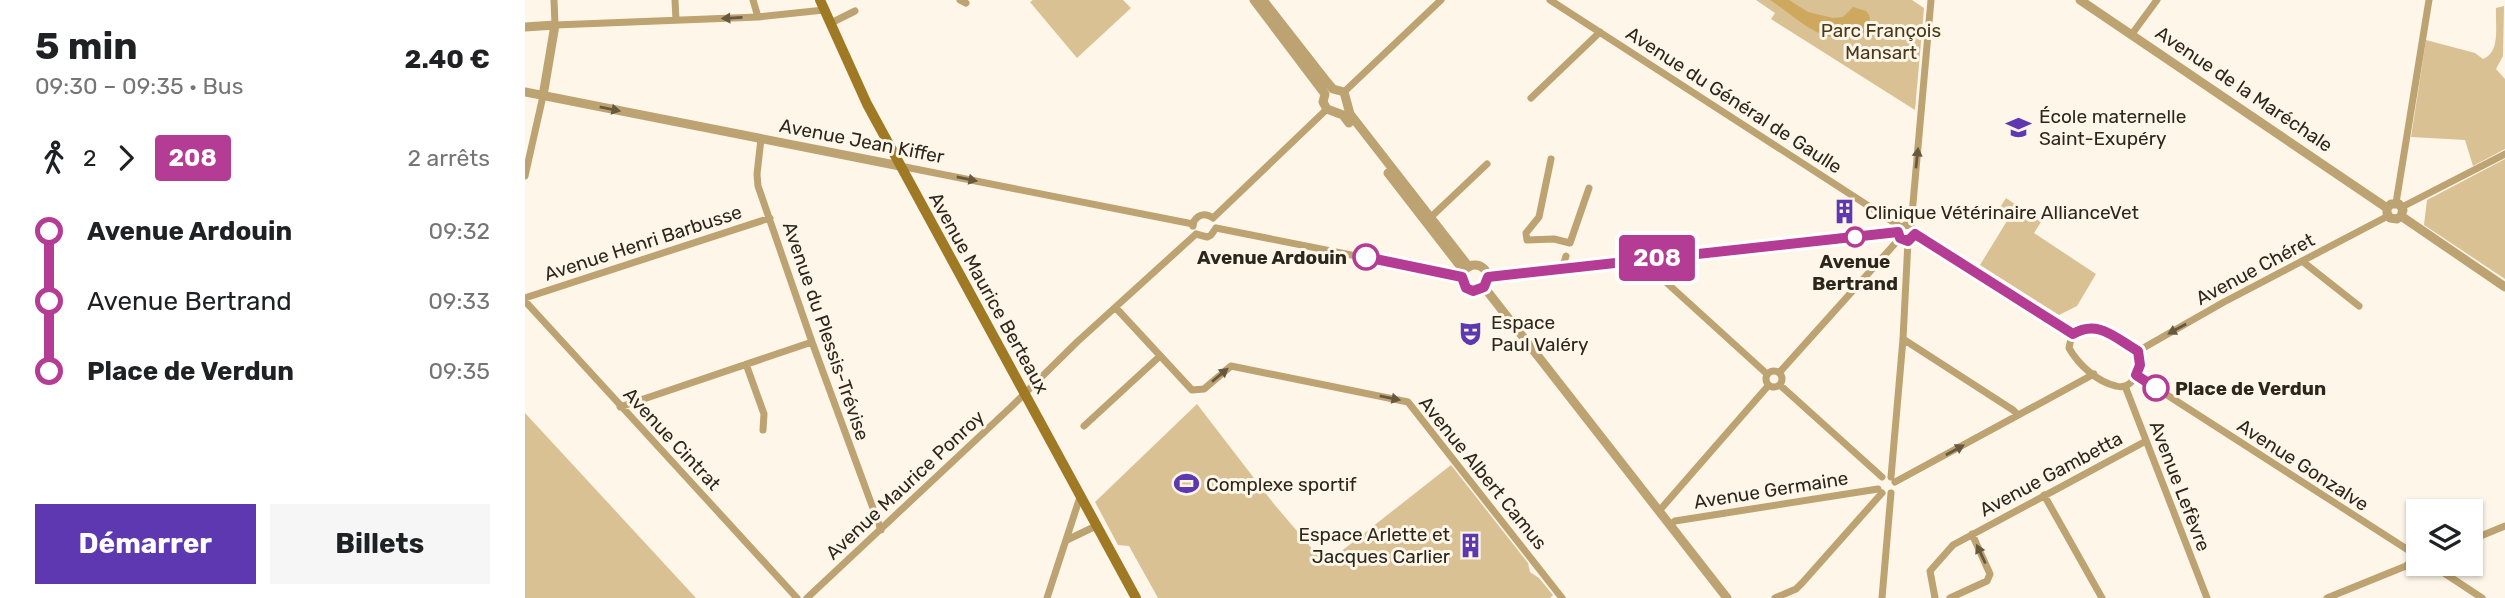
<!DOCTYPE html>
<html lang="fr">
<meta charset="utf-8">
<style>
:root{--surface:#fff;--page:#f6f6f6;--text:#202124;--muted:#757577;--accent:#5e38b0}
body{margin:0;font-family:Rubik,sans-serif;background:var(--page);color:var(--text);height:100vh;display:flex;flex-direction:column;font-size:26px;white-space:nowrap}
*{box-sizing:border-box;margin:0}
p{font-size:23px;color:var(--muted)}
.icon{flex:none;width:38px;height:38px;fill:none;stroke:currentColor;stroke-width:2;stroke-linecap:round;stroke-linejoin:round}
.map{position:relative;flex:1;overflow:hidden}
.drawer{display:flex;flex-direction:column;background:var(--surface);width:525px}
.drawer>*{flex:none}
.badge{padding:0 14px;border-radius:5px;font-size:24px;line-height:46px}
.tools{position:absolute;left:1881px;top:499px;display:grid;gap:14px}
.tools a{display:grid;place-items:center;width:77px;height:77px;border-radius:0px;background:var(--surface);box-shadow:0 2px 5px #0004;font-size:35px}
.map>.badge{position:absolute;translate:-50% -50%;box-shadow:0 0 0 4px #fff}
.legs{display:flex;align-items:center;gap:10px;height:77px;padding:0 35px;font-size:23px}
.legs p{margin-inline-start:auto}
.headline{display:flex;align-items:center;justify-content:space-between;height:119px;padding:0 35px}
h1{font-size:38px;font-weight:700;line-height:52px}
.action{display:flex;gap:14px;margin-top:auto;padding:14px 35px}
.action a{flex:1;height:80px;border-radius:0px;background:var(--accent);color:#fff;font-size:28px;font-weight:700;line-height:80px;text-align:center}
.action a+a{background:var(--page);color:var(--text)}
ul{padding:0 35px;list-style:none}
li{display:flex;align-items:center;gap:24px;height:70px;font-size:26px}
li i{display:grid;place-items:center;width:10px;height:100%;margin:0 9px;background:currentColor}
li i::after{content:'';width:18px;height:18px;margin:-9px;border:5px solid;border-radius:50%;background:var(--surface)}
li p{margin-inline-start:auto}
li:first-child i{background:linear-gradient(#0000 50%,currentColor 0)}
li:last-child i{background:linear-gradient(currentColor 50%,#0000 0)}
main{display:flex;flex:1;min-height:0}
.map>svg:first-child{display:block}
</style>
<main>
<section class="drawer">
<div class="headline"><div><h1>5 min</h1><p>09:30 – 09:35 · Bus</p></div><b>2.40 €</b></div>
<div class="legs"><svg class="icon" aria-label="walk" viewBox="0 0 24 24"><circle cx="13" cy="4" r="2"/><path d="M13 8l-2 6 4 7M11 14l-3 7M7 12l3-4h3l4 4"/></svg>2<svg class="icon" aria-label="forward" viewBox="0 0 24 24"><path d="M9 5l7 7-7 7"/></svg><b class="badge" style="background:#b43c95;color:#fff">208</b><p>2 arrêts</p></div>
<ul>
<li><i style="color:#b43c95"></i><b>Avenue Ardouin</b><p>09:32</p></li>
<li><i style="color:#b43c95"></i><span>Avenue Bertrand</span><p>09:33</p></li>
<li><i style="color:#b43c95"></i><b>Place de Verdun</b><p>09:35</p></li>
</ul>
<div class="action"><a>Démarrer</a><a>Billets</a></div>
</section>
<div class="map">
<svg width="1980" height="598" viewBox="0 0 1980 598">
<rect width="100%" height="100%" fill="#fdf6e9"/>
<path fill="#d9c193" d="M508,0h90l8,8 -54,50 -47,-56z
M1231,0h156l12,8 -9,102 -144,-91 4,-6z
M1979,6l-1,50 -7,13 9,10v70l-32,17 -8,-26 -54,-3 15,-97 49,13 8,6c18,-7 12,-34 13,-51z
M1980,159v120l-81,-54 3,-25z
M1481,198l35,24 -7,11 62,41 -19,32 -18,9 -79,-50 27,-44 -2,-4 -8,-5z
M672,404l77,100 51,60 126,-99 77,98 2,9 9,6 14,17 -3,3h-392l-29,-52 -11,-1 -23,-43z
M0,413l171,185h-171z"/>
<path fill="#cea85f" d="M1245,0h19l19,12 25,6 10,-1 10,-10 13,4 3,4c7,26 -31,27 -48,19 -18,-8 -34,-23 -51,-34z"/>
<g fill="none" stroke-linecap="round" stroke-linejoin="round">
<path stroke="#bda372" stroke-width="7" d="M29,0l1,25 203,-8 66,-7
M150,0l1,20
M228,0l5,17
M435,0l6,3
M1025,0l351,227
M306,23l24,-12
M1607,34l25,-34
M819,92l97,-92
M1006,98l69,-66
M236,139l-4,35 1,12 54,156 69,188
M1026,159l-12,58 -13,16 1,7 27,-1 16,4 19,-55
M375,166l293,58
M0,176l18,-80
M1871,203l33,-203
M1877,207l103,-53
M906,217l56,-53
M688,218l114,-109
M668,226l1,-5c5,-7 12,-8 19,-3
M1386,226l20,-226
M691,228l246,49
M1374,231l6,-6 6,1 4,8 157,100
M671,234l11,3 4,-2 5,-7
M1121,260l11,14 110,100
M1777,261l57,45
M1037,269l4,-13
M963,277l410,-45
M0,298l245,-80
M0,301l272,297
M591,308l76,82 12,-1 27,-23 177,36 154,196
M1566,327l11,2 36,22c6,14 -4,40 -22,35 -19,-4 -38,-22 -47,-38l3,-14z
M1378,339l110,71 5,5
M1613,351l86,-49 164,-86
M221,364l18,50 -1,16
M1241 379a8 8 0 1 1 16 0a8 8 0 1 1-16 0Z
M1254,373l121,-135
M1611,375l283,182
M1255,385l102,92
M1600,386l82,212
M95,407l192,-65
M559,426l76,-70
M1366,477l12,-138 5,-98
M1370,482l199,-108
M1519,495l58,103
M1134,511l109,-125
M1145,525l5,-4 203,-32
M542,540l29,-14
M1946,540l34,-14
M1909,564l7,7 41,27
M282,598l204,-191 66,-65 119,-108
M522,598l33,-101
M1250,598l21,-9 7,-7 79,-89
M1357,598l9,-105
M1410,598l-5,-27 23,-26 193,-104
M1425,598l37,-17 3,-7 -18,-40
M1802,598l79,-32 10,-10"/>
<path stroke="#bda372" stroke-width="9" d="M729,0l71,94
M738,0l64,82 6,7 11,3 6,22 119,153
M1555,0l307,208
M0,27l30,-2 -12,71
M0,92l375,74
M800,94l-2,8 4,7 16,6 6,8
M863,173l76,98
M1862,208l4,-4h8l4,6 -2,6
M1862,208v5l3,5 7,1 4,-3
M1876,216l104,71
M937 278a13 13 0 1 1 26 0a13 13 0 1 1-26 0Z
M959,287l243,311"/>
<path stroke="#a07924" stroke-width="10" d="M295,0l47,104 269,494"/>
</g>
<defs><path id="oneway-solid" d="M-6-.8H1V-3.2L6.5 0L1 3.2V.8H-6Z" transform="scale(1.75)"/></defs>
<g fill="#67593e">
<use href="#oneway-solid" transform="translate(207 18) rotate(177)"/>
<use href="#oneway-solid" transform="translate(85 109) rotate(11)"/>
<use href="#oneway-solid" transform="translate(1392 158) rotate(-84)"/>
<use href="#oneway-solid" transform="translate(442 179) rotate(11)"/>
<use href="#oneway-solid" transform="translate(1652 329) rotate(151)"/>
<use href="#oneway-solid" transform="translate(695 375) rotate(-40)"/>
<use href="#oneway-solid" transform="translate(865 398) rotate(11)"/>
<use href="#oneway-solid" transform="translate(1430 450) rotate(-29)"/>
<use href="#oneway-solid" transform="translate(1456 554) rotate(-115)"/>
</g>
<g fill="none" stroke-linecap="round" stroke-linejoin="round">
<defs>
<path id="line-1" d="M841,257l96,20 4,11 7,3 11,-4 4,-10 410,-45 2,6 8,3 7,-7 158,100c25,-15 42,4 65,17l2,14 -4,10 20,13"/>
</defs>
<use href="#line-1" stroke="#fff" stroke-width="16"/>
<use href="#line-1" stroke="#b43c95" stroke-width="10"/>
</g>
<defs>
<symbol id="school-bare" viewBox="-9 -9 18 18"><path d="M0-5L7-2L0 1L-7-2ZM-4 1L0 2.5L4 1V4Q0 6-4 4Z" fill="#5e38b0" stroke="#fdf6e9" stroke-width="2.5" paint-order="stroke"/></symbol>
<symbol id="building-bare" viewBox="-9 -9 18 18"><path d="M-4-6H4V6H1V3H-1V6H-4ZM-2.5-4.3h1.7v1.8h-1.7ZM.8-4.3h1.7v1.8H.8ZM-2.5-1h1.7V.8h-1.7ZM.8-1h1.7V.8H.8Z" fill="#5e38b0" stroke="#fdf6e9" stroke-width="2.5" paint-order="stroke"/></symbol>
<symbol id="theatre-bare" viewBox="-9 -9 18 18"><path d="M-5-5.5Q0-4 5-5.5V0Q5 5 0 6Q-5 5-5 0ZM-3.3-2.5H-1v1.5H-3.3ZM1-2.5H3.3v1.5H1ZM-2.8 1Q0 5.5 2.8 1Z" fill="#5e38b0" stroke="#fdf6e9" stroke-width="2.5" paint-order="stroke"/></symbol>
<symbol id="stadium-bare" viewBox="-9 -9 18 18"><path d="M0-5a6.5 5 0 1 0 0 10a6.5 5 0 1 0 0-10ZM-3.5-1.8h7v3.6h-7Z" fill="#5e38b0" stroke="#fdf6e9" stroke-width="2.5" paint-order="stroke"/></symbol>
</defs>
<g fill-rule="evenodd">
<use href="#school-bare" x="1476" y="110" width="35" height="35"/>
<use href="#building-bare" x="1302" y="194" width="35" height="35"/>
<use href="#theatre-bare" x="928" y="316" width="35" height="35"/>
<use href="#stadium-bare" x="644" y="466" width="35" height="35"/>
<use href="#building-bare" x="928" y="528" width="35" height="35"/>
</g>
<g fill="#fff" stroke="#b43c95" stroke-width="3.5">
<circle cx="1330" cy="237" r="9"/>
<circle cx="841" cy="257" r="12"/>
<circle cx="1631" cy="388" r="12"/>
</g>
<g text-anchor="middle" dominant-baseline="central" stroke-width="6" stroke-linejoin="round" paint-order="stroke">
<g font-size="19" fill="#493919" stroke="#fdf6e9">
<text x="1356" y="30">Parc François<tspan x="1356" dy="22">Mansart</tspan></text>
</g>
<g font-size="19" fill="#2d271b" stroke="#fdf6e9">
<text transform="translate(1719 89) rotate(34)">Avenue de la Maréchale</text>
<text transform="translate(1209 100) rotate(33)">Avenue du Général de Gaulle</text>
<text transform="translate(337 141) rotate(11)">Avenue Jean Kiffer</text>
<text transform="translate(118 243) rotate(-18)">Avenue Henri Barbusse</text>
<text transform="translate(1730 269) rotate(-28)">Avenue Chéret</text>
<text transform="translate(464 293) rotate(61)">Avenue Maurice Berteaux</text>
<text transform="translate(301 331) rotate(71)">Avenue du Plessis-Trévise</text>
<text transform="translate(147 439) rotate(47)">Avenue Cintrat</text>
<text transform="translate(1778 465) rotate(33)">Avenue Gonzalve</text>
<text transform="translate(958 473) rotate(51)">Avenue Albert Camus</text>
<text transform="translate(1526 474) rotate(-28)">Avenue Gambetta</text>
<text transform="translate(380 485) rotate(-43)">Avenue Maurice Ponroy</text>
<text transform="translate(1655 486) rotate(69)">Avenue Lefèvre</text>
<text transform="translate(1246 490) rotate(-9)">Avenue Germaine</text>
</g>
<g font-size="19" fill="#2d271b" stroke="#fdf6e9" text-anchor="start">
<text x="1514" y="116">École maternelle<tspan x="1514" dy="22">Saint-Exupéry</tspan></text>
<text x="1340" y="212">Clinique Vétérinaire AllianceVet</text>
<text x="966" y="322">Espace<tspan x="966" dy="22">Paul Valéry</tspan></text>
<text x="681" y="484">Complexe sportif</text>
<text x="925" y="534" text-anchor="end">Espace Arlette et<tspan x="925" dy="22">Jacques Carlier</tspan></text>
</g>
<g font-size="19" font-weight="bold" fill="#2d271b" stroke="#fdf6e9" text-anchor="end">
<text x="822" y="257">Avenue Ardouin</text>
<text x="1330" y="261" text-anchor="middle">Avenue<tspan x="1330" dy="22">Bertrand</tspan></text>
<text x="1650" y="388" text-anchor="start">Place de Verdun</text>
</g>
</g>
</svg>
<div class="tools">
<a><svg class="icon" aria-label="layers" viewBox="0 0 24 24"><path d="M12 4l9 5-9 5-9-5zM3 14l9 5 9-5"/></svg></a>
</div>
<b class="badge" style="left:1132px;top:258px;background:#b43c95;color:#fff">208</b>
</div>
</main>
